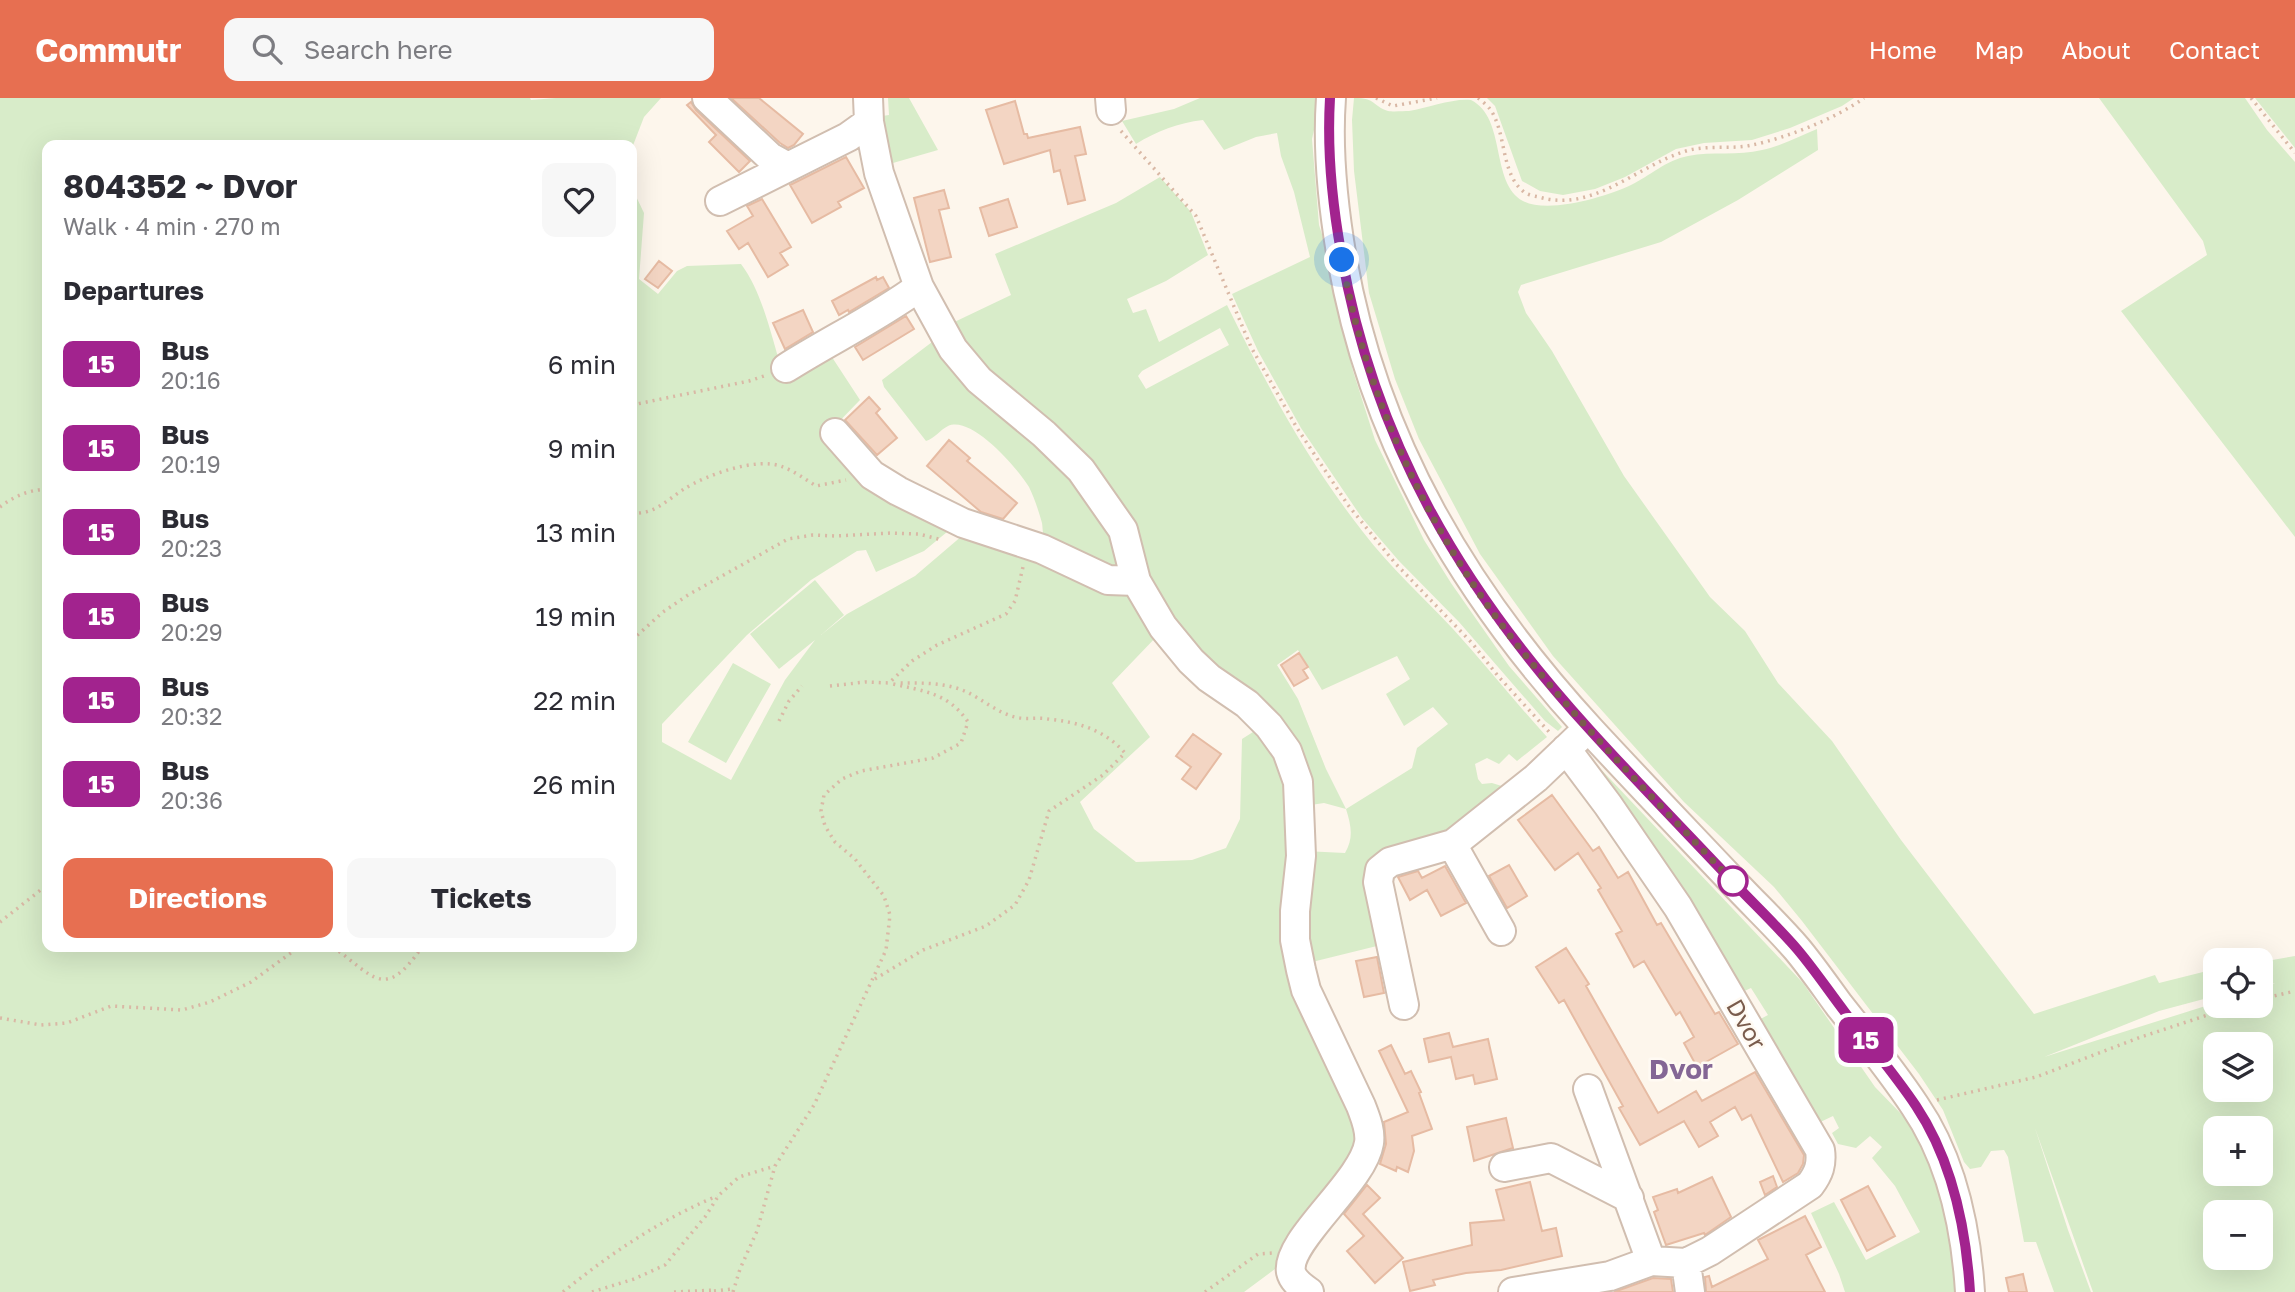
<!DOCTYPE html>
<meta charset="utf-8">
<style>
:root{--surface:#fff;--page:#f7f7f7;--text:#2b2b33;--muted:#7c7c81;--accent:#e76f51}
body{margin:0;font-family:"Golos Text",sans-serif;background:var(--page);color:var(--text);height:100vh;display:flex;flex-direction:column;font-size:26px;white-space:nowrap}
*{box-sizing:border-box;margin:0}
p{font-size:23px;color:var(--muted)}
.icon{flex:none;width:38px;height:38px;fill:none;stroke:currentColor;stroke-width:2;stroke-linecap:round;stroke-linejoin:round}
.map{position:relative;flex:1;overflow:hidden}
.side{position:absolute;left:42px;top:42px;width:595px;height:812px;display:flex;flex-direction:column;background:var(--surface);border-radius:14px;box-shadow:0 7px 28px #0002}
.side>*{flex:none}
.badge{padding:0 14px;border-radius:10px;font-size:24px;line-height:46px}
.buttons{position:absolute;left:2203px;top:850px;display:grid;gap:14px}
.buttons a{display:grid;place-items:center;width:70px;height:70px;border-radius:14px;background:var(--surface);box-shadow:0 7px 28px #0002;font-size:35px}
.you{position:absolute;width:35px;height:35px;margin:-18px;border:5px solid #fff;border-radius:50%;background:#1a73e8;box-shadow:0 0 0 10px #1a73e833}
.map>.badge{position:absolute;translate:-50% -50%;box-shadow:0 0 0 4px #fff}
h2{padding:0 21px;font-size:26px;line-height:63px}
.round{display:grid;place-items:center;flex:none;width:74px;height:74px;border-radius:14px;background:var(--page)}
.headline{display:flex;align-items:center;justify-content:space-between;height:119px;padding:0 21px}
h1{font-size:33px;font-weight:700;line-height:52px}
.button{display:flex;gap:14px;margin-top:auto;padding:14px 21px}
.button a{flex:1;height:80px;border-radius:14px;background:var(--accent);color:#fff;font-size:28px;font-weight:700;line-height:80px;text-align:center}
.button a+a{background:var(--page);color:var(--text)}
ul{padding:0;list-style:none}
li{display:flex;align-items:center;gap:21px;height:84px;padding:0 21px}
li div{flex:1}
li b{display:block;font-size:26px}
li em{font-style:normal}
li .badge{min-width:77px;font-weight:700;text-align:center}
header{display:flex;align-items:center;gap:42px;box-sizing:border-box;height:98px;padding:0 35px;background:var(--accent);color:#fff}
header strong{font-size:33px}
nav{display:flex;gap:38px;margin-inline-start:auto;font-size:24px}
.search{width:490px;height:63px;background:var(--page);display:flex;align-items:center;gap:18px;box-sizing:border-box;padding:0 24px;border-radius:14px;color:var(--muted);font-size:26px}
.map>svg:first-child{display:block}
</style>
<header>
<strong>Commutr</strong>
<div class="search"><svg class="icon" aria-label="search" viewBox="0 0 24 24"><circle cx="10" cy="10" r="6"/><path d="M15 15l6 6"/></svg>Search here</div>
<nav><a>Home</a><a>Map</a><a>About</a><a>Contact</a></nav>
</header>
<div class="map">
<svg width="2295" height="1194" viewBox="0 0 2295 1194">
<rect width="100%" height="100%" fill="#fdf6ec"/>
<path fill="#d8ecc9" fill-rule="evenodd" d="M0,0h530l1,2 25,-2h105l-17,19 -12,31v-3h-585v802h585v-759l12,25 -5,66 19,15 19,-23 10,-5 54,-2c22,29 31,75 42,110l43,-26 34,52 -31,32 111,88 7,12 -23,19 -48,21 -10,-22 -9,1 -46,29 -64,55 -85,89v18l69,38 54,-100 30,-40 -36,29 -29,-35 65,-54 29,35 -23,20 26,-21 68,-38 48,-41 140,48 26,13 30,38 -47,49 38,54 -70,65 14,27 42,33 56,-2 34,-12 14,-29 2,-80 22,-14 29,58 -3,127 74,237 -85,119 -35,26h-1244z
M888,0h21l29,52 -52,15 -11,-48 14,-2z
M1200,0h121l-9,41 7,86 11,34 8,51 15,61 22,69 49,100 27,43 58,83 53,61 -4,4 -13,-10 -86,-99 -60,-61 -37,-43 -61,-90 -43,-77 -26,-57 78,-37 -16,-65 -13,-36 -4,-23 -21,4 -32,13 -21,-30c-25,3 -46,11 -67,24l-14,-23 52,-12z
M1354,0c23,0 18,8 34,13 5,1 16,0 21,0 19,-3 44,-13 62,-11 36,18 19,83 52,101 25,13 83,-4 108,-16 19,-9 35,-25 57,-29 24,-5 50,0 74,-6 19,-4 38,-14 55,-21l1,21 -80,50 -77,42 -140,43 -3,7 8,21 26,38 72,125 86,121 35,34 33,52 54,58 69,99 133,174 121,-39 4,8 56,-14v27l-56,15 -115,46 171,-54 1,3h45v-18l14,-5 -14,2v-23l34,-6v336h-202l-58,-164 33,102 23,62h-37l-18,-50h-12l-16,-85 -4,-7 -13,1 -10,16 -11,2 -6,-7 -21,-52 -24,-36 -117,-153 -28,-34 -90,-85 -131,-146 -73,-102 -61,-115 -24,-60 -26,-86 -15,-122 -2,-51zM2216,947h45v45h-45zM2216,1031h45v45h-45zM2216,1115h45v45h-45z
M1487,0h367l-12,8 -52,22 -38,12 -48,3 -28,6 -51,28 -30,12 -32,6 -23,-4 -18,-10 -27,-75z
M2099,0h146l22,32 28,32v375l-174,-226 86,-56 -4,-14z
M2255,0h40v50z
M1160,79l31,35 17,43 -42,26 -39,18 6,14 13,-4 13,33 68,-37c39,79 81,157 136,227 27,35 60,65 90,97 32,35 62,73 94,108l-30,24 -8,-7 -10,10 -12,-6 -12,6 3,15 4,5 10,-1 13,4 -41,42 -79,28v87l-77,19 -4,-112 41,2c9,-15 6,-28 1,-44l-22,-6 -20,3 -5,-32 -124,-138 -42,-91 -187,-219 65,-31 -16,-41 121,-51zM1220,230l9,17 -83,44 -8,-13 4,-5zM1298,552l24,40 75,-34 13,23 -24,15 18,32 29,-19 15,17 -31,24 -5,20 -66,41 -20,-40 -28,-70 -21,-34z
M936,241l130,120 58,96 -8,18c-14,-6 -60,-22 -68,-31 -6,-6 -5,-12 -6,-19 -3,-11 -8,-26 -13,-36 -11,-18 -57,-72 -81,-61 -8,4 -13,12 -22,15l-42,-54 -2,-7z
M733,565l38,21 -45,79 -38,-21z
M1594,664l209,221 72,104 35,36 22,46 14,41 13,82h-114l-6,-18 -28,-61 23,-11 32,58 54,-28 -25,-46 -23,-28 10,-11 -12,-11 -14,12 -18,-4 -6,-11 7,-5 -6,-12 -21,10 -57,-104 13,-7 -17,-27 -11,5 -87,-130 8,-6 -14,-22 -6,6 -55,-76z"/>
<path fill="#f3d5c3" stroke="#e6bba3" stroke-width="2" d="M731,0h28l44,36 -9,11 -6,3 -8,-5z
M1015,3l9,33h3l1,4 52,-11 6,27 -11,2 10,44 -17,4 -8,-34 -6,2 -4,-22 -46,14 -18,-54z
M691,4l5,8 54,51 -11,11 -30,-30 7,-7 -29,-30z
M846,59l18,31 -26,14 3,5 -29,16 -22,-38z
M944,92l5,18 -10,2 12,47 -21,5 -16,-64z
M762,101l29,48 -11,6 8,12 -20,12 -20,-34 -9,6 -12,-18 26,-15 -6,-10z
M1008,101l9,28 -28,9 -9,-28z
M659,163l13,10 -14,17 -13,-9z
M876,179l1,3 6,-3 6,11 -40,24 -1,-2 -9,5 -7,-14z
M803,212l10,22 -28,17 -12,-26z
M906,218l8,13 -51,31 -8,-13z
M869,299l11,12 -4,4 21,25 -20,17 -32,-35z
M949,342l21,18 -3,3 50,42 -14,16 -22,-7 -54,-46z
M1299,555l9,14 -5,3 5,8 -14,8 -13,-21z
M1193,636l28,20 -25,35 -14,-10 9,-12 -15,-11z
M1552,697l41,56 6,-4 19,31 10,-6 29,53 4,-2 54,91 4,-2 19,32 -41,23 -13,-24 10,-6 -14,-25 -4,3 -32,-54 -10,6 -18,-33 6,-3 -24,-41 3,-2 -23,-35 -23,17 -37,-50z
M1509,767l18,31 -20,12 -18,-32z
M1445,768l21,37 -25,13 -14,-26 -17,10 -12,-23 20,-6 4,7z
M1566,850l23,36 -3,2 72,127 38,-22 6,10 53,-29 49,83 -1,9 -5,9 -15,9 -32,-67 -9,5 -7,-13 -25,15 8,14 -19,11 -15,-26 -44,24 -21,-37 4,-2 -59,-106 -5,3 -23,-36z
M1377,859l7,36 -20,4 -8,-36z
M1449,935l4,14 35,-8 9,40 -22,5 -2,-9 -17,4 -5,-22 -22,5 -5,-23z
M1391,947l14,29 6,-3 10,21 -2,1 13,36 -20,7 2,15 -6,21 -11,-5 -1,4 -16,-7 6,-20 -2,-22 24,-10 -29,-61z
M1506,1020l7,30 -39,13 -7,-34z
M1773,1078l4,11 -12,8 -5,-13z
M1712,1079l19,40 -26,18 -1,-2 -38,12 -12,-33 4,-2 -5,-13 24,-8 1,4z
M1530,1084l12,49 14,-3 6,28 -61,14 -35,3 -33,7 2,5 -25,6 -7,-29 69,-17 -2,-22 34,-3 -8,-30z
M1367,1087l13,13 -17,16 40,44 -28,25 -28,-32 17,-15 -20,-22z
M1868,1088l27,50 -28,15 -26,-51z
M1805,1118l16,31 -15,8 19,37h-119l-1,-15 4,-1 3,11 56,-28 -10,-19z
M2023,1176l4,18h-18l-3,-14z
M1653,1180l18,1 2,13h-59z"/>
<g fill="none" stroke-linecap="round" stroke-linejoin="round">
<defs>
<path id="minor" d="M707,0l63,59 18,10
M868,0l1,24 10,51 40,114 34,62 26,31 65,54 37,36 42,60 13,51 27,46 28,34 18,17 38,26 22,22 18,25 11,31 3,74 -6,55v29l6,30 5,20 55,116c4,11 10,24 8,37 -6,39 -84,98 -78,129 2,9 11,15 18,20
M1110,0l1,12
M1331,0c-4,53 2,108 11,161 32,183 123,335 248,471 49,53 99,105 149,158 19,20 40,40 58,61 15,18 28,37 42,56 26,33 53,66 76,101 37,54 51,122 55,186
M720,103l128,-64 21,-15
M786,270c44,-28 91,-50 133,-81
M835,335l37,42 26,16 65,32 79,26 66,31 28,1
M1452,746l49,87
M1404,907l-26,-123 2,-12 10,-8 63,-18 83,-66 43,-41
M1588,991l63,172
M1504,1069l47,-9 78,40
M1686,1165l4,29
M1513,1194l97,-16 41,-15 35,2 24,-12 100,-66c9,-12 12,-21 10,-35l-142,-243 -70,-102 -42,-56"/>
</defs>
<use href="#minor" stroke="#d1beb0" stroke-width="32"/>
<path stroke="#d9b8a5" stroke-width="3.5" stroke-dasharray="2 5" stroke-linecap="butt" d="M1376,0l17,8 44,-8
M1478,0c4,3 9,7 12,11 17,24 10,64 34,83 4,3 10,4 15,5 53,16 97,-30 144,-45 22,-8 47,-2 69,-7 34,-7 85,-27 112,-47
M2251,0l44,55
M1121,33l75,85 55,131 46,81 51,77 47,58 77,80 26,33 53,58
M632,307l117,-24 15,-5
M0,409c14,-11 29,-17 47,-18
M632,415c22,2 35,-13 52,-24 22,-14 74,-33 99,-22 11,4 22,12 33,19l30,-6
M632,542l31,-28 25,-17 100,-56 25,-4 22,1 56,-3 28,1 23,6
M830,588l35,-4 24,1 23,-22 25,-16 69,-31 9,-13 8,-34
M779,623l10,-20 13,-15
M0,824l47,-37
M333,849c41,29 51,55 89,0
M875,881l48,-29 63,-24 29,-21 14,-25 20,-69 54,-36 22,-22c-20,-23 -47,-31 -77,-34 -11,-2 -22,1 -33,-2 -17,-4 -32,-17 -48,-25 -22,-10 -46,-9 -69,-9
M2261,901l34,-8
M0,920l41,7 26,-2 44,-17 71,4 28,-8 41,-20 48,-35
M1937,1002l99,-23 105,-40 94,-31
M714,1193l18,-2
M563,1194c48,-39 97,-72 154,-96
M592,1194l42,-13 31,-14 40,-48 14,-22 20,-18 36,-11
M674,1194l41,-2
M733,1194l7,-23 17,-38 18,-65 39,-61 72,-155 4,-35 -6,-19 -29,-37 -20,-17 -10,-16 -4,-15 3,-16 18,-16 19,-8 72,-13 28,-15 7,-21c-20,-30 -46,-31 -79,-39
M1205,1194l53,-38 14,-1"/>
<use href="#minor" stroke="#fff" stroke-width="28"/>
</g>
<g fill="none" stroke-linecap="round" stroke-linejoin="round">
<defs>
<path id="line" d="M1330,0c-3,51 2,104 11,154 32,188 121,338 249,478 47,52 96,102 144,153 21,22 43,43 63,66 17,20 31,41 47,62 23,31 50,62 72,95 36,54 50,121 54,186"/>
</defs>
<use href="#line" stroke="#fff" stroke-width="16"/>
<use href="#line" stroke="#a2238e" stroke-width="10"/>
<path stroke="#7a5c4d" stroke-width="7" stroke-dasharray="0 12.6" d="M1342,162c23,128 75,247 151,353 73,100 163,187 247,276l-7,-8"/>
</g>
<circle fill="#fff" stroke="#a2238e" stroke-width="3.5" cx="1733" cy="783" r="14"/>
<g text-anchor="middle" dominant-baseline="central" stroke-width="5" stroke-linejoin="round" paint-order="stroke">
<g font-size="24" fill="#7a5c4d" stroke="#fffaf3">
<text transform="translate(1747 926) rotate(60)">Dvor</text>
</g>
<g font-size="28" font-weight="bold" fill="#846695" stroke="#fffaf3">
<text x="1681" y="970">Dvor</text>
</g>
</g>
</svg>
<div class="buttons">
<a><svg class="icon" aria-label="locate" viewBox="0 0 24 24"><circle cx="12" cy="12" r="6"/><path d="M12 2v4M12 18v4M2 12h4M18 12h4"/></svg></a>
<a><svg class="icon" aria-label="layers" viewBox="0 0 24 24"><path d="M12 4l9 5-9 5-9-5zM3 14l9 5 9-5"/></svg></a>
<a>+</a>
<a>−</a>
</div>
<div class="you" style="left:1342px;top:162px"></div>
<b class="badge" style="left:1866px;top:942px;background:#a2238e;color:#fff">15</b>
<section class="side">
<div class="headline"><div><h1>804352 ~ Dvor</h1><p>Walk · 4 min · 270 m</p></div><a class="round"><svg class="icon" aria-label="heart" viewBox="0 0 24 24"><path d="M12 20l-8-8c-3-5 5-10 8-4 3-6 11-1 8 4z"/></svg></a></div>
<h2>Departures</h2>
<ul>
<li><span class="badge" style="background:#a2238e;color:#fff">15</span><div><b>Bus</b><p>20:16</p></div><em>6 min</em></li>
<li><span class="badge" style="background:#a2238e;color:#fff">15</span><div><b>Bus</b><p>20:19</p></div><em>9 min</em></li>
<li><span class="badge" style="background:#a2238e;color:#fff">15</span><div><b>Bus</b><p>20:23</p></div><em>13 min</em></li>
<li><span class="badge" style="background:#a2238e;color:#fff">15</span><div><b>Bus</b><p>20:29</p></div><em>19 min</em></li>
<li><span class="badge" style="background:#a2238e;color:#fff">15</span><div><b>Bus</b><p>20:32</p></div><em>22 min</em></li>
<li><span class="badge" style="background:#a2238e;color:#fff">15</span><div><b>Bus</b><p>20:36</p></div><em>26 min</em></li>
</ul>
<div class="button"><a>Directions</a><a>Tickets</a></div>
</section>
</div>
